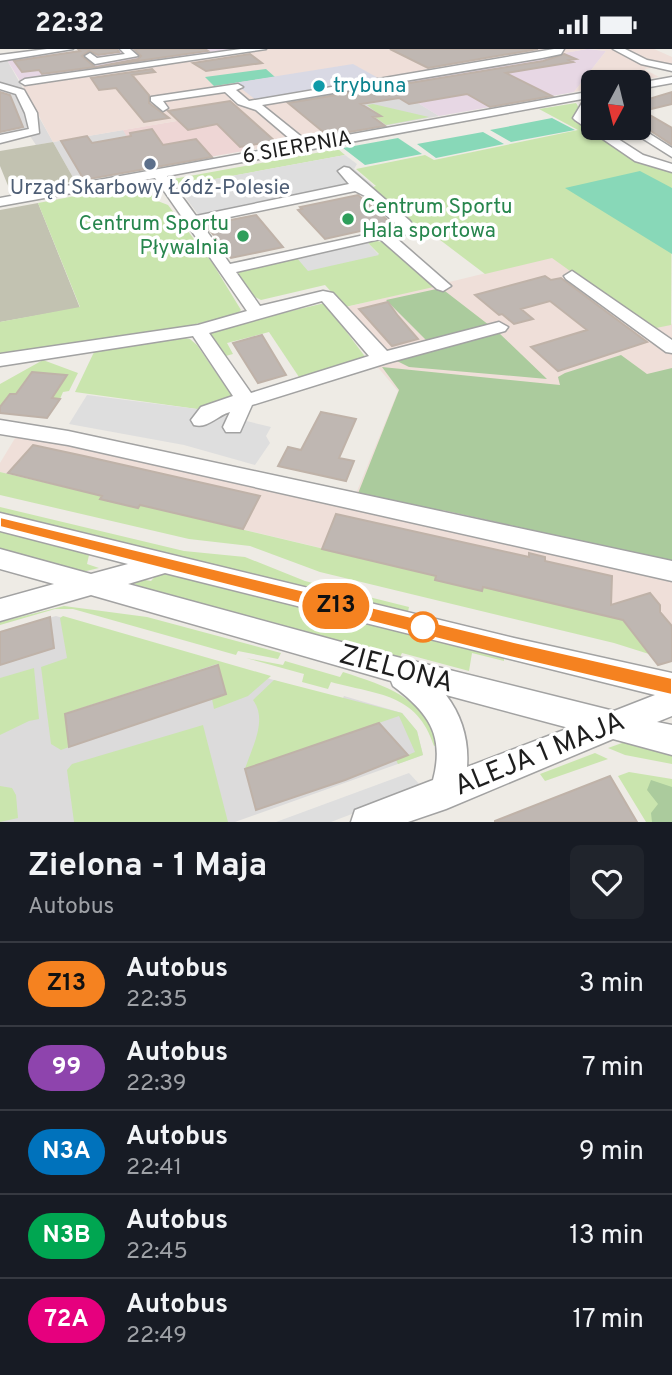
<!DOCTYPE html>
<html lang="pl">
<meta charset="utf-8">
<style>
:root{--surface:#171b24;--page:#20242c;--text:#f1f3f6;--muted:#9ea1a6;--line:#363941}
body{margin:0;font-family:Overpass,sans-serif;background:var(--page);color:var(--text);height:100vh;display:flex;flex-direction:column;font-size:26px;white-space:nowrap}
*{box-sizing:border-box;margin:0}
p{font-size:23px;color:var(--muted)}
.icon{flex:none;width:38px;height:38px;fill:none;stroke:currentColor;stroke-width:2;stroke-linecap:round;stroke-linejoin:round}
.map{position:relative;height:773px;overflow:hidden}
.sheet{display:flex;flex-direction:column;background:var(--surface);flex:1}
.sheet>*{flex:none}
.badge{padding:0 14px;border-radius:23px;font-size:24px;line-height:46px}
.needle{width:46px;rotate:187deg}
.buttons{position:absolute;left:581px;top:21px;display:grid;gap:14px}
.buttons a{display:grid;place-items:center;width:70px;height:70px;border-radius:10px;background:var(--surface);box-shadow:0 2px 5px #0004;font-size:35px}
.map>.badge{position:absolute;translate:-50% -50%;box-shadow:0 0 0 4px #fff}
.round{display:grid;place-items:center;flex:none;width:74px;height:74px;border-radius:10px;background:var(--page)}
.headline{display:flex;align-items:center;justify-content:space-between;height:119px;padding:0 28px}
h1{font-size:33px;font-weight:700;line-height:52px}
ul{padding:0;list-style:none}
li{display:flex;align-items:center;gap:21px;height:84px;padding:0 28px;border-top:2px solid var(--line)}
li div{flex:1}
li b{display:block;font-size:26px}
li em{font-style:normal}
li .badge{min-width:77px;font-weight:700;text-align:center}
.status{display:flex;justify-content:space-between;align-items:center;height:49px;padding:0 35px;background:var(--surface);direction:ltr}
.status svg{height:19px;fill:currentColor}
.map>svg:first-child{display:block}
</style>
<div class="status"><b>22:32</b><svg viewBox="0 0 49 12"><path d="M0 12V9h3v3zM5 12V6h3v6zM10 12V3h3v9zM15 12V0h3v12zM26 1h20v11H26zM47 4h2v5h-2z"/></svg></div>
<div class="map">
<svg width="672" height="773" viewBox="0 0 672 773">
<rect width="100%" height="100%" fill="#eeebe5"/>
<path fill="#dcdbdb" d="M7,11l46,82 70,-12 5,7 -22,4 18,31 -49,9 -22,-39 -17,3 -6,-9 -30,5v-80z
M387,35l52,32 -111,20 -41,-34z
M56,567l286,84 2,-4 58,17 15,18 6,24 -188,67h-235v-191z"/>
<path fill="#eed6d5" d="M218,65l37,35 -131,23 2,-5 -20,-27 21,-3 -4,-7z"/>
<path fill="#e7d7e4" d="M90,0h150l-220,32 -13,-21z
M587,0l19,2 -32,41 -135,24 -52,-32z"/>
<path fill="#efdfd9" d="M240,0h347l-300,52 40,35 -71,13 -38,-35 -165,28 -33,-61z
M592,0h62l18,8v8l-28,4 15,8 -31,5h-35v6l-19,4 32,-41z
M561,206l111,69v337l-14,4 -46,-59 -1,11 -470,-112 -3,3 -38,-9 1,-3 -101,-24v-9l23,-38 332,71 43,-105 -68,-80z"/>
<path fill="#c2c2b1" d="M53,93l22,39 -64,12 -11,-27v-15z
M38,154l42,105 -80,14v-112z"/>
<path fill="#cae5ae" d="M576,54l3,5 -4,6 2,5 95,53 -1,153 -20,4 -99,-71 -67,16 -66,-50 -10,-1 -40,-35 7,-2 -20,-17 69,-14 9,5 144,-30 -39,-21z
M373,55l56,13 -43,8 -11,-8 6,-1 -14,-11z
M338,100l7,6 -168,31 -4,-7z
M144,134l11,17 13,5 45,59 28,46 -4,4 -49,12 -188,28v-32l80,-15 -42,-104z
M372,191l15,3 51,43 -93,21 -20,-22 -64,15 -8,-4 -15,-22 2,-4 56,-13 83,-3 -13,-13z
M325,254l44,59 -68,18 -32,-48 -42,11 6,11 -11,3 -14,-18 3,-9z
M180,288l10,2 7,6 35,51 -35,13 -122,-17 20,-42z
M43,311l35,13 -9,18 -6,1 -3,7 -20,-2 4,-6 12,1 11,-17 -35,-3 -4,23 -18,-1 -10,13v-23z
M0,423l102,24 -1,3 37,9 2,-3 470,112 1,-12 38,49 -35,-11 -294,-71 -70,-26 -61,-7 -189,-44z
M0,458l184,44 61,6 60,24 104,26 -1,5 -408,-99z
M0,482l86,21 3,3 -2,9 12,4 -17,4 -82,-22z
M160,522l344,87v3l-32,-8 -3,18 -67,-18 -3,6 -258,-71 -9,-6 8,-3 11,2z
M64,557l83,11 134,36 -3,6 -40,-8 -2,4 -163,-46h-18l-55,16v-3z
M63,567l208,60 -23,20 -34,13 -2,-10 14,-4 -9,-31 -151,49 3,34 -8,3 -10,-6 -10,-77 26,-9 -7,-40z
M246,609l37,7 2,-4 55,16 3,-5c42,14 83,25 94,73l-3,1c-17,-53 -56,-51 -103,-64l-3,7 -26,-7 2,-8z
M34,619l5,51 -10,2 -29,14v-57z
M274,631l128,33 15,18 6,24 -25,9 -2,-4 19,-8 -16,-36 -154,53c7,-22 23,-49 8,-69z
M203,676l25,97h-154l-7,-52 5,-6z
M622,694h10l40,10v11l-47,-9 -17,-7z
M595,704l13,6 -63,22 -5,-7z
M629,723l43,7v43h-26l-28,-46z
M0,737l12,2 4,7 2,23 -18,4z"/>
<path fill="#abcb9d" d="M441,239l57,44 49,47 -138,-12 -16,-8 40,-12 -47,-47z
M621,306l26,19 25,-6v197l-136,-30 -13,-7 -81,-18 -15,1 -70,-15 42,-106 -17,-23 178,18 -2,-8 7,-4z
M651,731l21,7v35h-20l-1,-9 7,-9 -11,-14z"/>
<path fill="#88d8b8" d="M266,20l9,8 -61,9 -9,-9z
M552,69l23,12 -64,12 -21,-12z
M483,83l21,12 -68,14 -19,-14z
M398,89l24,16 -57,11 -22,-17z
M640,122l32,17v66l-107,-66z"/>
<path fill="#dedede" d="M345,106l12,9 -3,5 20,17 -171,35 -26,-35z
M366,192l13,14 -71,16 -12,-14z
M87,346l110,14 41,10 33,8 -5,9 4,7 -15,22 -71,-20 -115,-21z
M409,724l13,14 -91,35h-55z"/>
<path fill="#d9d9e4" d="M353,15l27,15 -124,21 -22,-17z"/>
<path fill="#bfb7b2" stroke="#bfb2a8" stroke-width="2" d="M78,0h39l2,3 -21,3 -9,-4 -7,5 13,11 -53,7 -3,-4 -17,2 -8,-11 66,-10z
M134,0h71l3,2 -112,16 42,-8 3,-3z
M390,0h148l-110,19z
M250,5l12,9 -56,8 -13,-8z
M564,5l12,5 -7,1 4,2 -67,11 46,23 -62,11 -23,-13 -58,10 -10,-6 -38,6 20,12 -8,1 12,9 -42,7 -15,3 -40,-33 255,-42z
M152,20l3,3 -23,3 17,20v8l20,15 -25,4 -28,-34 -17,2 -8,-12z
M0,43l10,3 13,32 -23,5z
M672,43v12l-29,7 29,17v17l-33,-22v-21z
M230,52l45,40 -35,6 -23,-23 -29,6 -20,-19z
M152,80l11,16 33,-6 16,18 -128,23 -23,-39 26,-5 5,7 39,-7 -1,-3z
M358,146l34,29 -67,15 -27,-29 4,-1 -2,-2z
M256,166l27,32 -52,11 -25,-33z
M545,227l6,4 10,-2 86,64 -89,29 -27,-24 56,-17 -37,-29 -29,8 12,10 -19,5 -12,-10 -3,1 -24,-20z
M388,253l10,14 20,23 -26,7 -33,-37z
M262,286l24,40 -28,8 -25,-40z
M32,323l35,3 -15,23 8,1 -13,19 -47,-5v-6l10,-13h6z
M321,363l35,7 -17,39 15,3 -8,20 -68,-15 10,-19 13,3z
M33,396l51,11 176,40 -17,33 -103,-24 -2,3 -38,-9 2,-3 -94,-23z
M336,465l193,43v-4l16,4v4l67,15 -1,29 39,-12 10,12v7l12,14v35l-14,4 -35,-45 -140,-33 -1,4 -47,-11 1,-4 -114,-27z
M50,568l4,31 -54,17v-33z
M218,616l8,29 -157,53 -4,-33z
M379,674l29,32 -63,25 -89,30 -11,-41z
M610,727l27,46h-142v-1z"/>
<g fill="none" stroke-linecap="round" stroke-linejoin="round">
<defs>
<path id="minor" d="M47,0h26l-73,12v-6z
M120,0h10l8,7 -43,8 -10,-8 5,-3 7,5 28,-4z
M241,0h25l-241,36 -5,-3 5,-3z
M554,0h10l-3,5 -19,4 -280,47 46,37 285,-51v6l-426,79 29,40 153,-32 -11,-13 6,-4 5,1 61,53 2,3 -4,10 -13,3 56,49 -8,5 -6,-2 -57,-50 -144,33 24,34 63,-15 10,2 54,58 112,-29 9,5 -3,4 -118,32 -135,42 -12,27h-14l-3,-5 7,-15c-14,4 -22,17 -36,13l-3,-5 10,-13 32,-11 -40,-60 -193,30v-12l198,-29 49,-14 -92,-133 -155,28v-8l296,-54 -40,-34 -18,-6 -13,-12 -62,9 5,7 -5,3 -12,-10v-4l87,-13 5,3 -7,3 13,11zM355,142l10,5 32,29v3l-167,36 -29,-41zM322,252l47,55 -118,37 -42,-60z
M613,0h12l22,11 25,5v6l-31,-7z
M672,28v6l-33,6v-6z
M0,34l24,7 13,23 2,20 -39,10v-8l29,-6 -4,-16 -9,-19 -16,-5z
M582,54l9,2 -6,12 8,6v5h8l42,27 29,9v8l-37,-11 -60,-41 -2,-2z
M639,78l33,21v9l-46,-29z
M572,222l100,69v13l-6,-1 -100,-73 -2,-3z
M0,371l68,11 604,130v20l-604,-136 -68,-11z
M0,464l514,125 158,35v43l-15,6 15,3v30l-59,-16 -167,70 -38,13h-57l4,-12 78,-30c12,-45 -5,-68 -40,-94l-2,-5 -300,-86 -91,26v-22l54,-15 -54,-15v-20l91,25 37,-10 -128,-33zM165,524l490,122 -41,16 -225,-56 -261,-71zM446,646l123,33 -102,39c2,-26 -5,-51 -21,-72z"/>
</defs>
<use href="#minor" stroke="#a2a2a2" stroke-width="3"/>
<use href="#minor" fill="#fff" fill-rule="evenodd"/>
</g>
<path fill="#f58220" stroke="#fff" stroke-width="2" d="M0,468l514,125 158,36v17l-158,-37 -514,-131z"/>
<circle fill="#0f9aa8" stroke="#fff" stroke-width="2.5" cx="319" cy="37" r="7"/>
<circle fill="#5c6f8a" stroke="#fff" stroke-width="2.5" cx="150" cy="115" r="7"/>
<g fill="#2e9e5b" stroke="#fff" stroke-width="2.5">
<circle cx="348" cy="170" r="7"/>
<circle cx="243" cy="187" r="7"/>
</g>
<circle fill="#fff" stroke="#f58220" stroke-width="3.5" cx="423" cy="578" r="14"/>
<g text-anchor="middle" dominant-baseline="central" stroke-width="7" stroke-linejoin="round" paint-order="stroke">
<g font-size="21" fill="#0d838f" stroke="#fff" text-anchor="start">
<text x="333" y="37">trybuna</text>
</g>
<g font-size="21" fill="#1e1e1e" stroke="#fff">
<text transform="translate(297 99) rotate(-10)">6 SIERPNIA</text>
</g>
<g font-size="21" fill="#4e5e75" stroke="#fff">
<text x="150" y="139">Urząd Skarbowy Łódż-Polesie</text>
</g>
<g font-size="21" fill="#27864d" stroke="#fff" text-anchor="start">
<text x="362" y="158">Centrum Sportu<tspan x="362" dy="24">Hala sportowa</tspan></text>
<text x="229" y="175" text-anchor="end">Centrum Sportu<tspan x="229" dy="24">Pływalnia</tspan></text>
</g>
<g font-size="28" fill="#1e1e1e" stroke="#fff">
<text transform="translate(396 621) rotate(15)">ZIELONA</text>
<text transform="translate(540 706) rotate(-22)">ALEJA 1 MAJA</text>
</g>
</g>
</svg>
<div class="buttons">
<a><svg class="needle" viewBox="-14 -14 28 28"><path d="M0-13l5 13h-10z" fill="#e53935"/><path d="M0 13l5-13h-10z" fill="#9ea1a6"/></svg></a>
</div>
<b class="badge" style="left:336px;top:557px;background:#f58220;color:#111">Z13</b>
</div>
<section class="sheet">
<div class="headline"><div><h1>Zielona - 1 Maja</h1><p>Autobus</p></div><a class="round"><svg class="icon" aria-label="heart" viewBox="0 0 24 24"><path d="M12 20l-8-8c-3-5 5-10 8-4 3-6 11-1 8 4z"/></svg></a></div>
<ul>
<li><span class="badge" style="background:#f58220;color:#111">Z13</span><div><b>Autobus</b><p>22:35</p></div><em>3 min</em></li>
<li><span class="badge" style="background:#8e44ad;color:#fff">99</span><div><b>Autobus</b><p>22:39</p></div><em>7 min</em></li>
<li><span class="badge" style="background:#0072bc;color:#fff">N3A</span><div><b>Autobus</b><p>22:41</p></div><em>9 min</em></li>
<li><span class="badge" style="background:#00a651;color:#fff">N3B</span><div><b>Autobus</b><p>22:45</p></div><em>13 min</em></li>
<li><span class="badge" style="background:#e6007e;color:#fff">72A</span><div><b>Autobus</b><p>22:49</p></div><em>17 min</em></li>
</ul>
</section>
